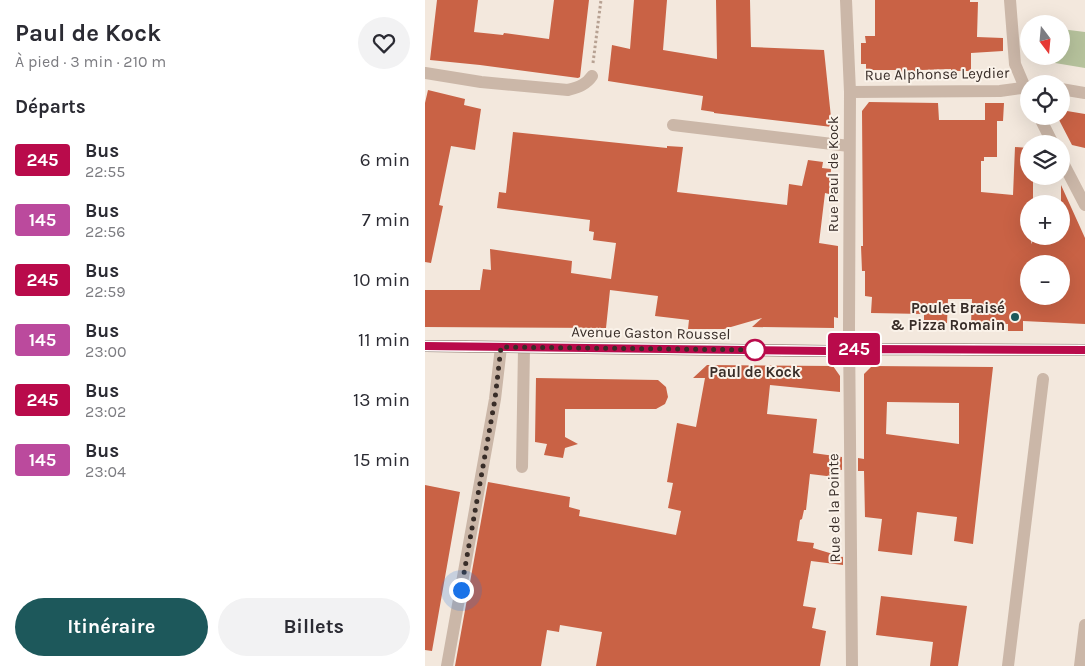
<!DOCTYPE html>
<html lang="fr">
<meta charset="utf-8">
<style>
:root{--surface:#fff;--page:#f2f2f3;--text:#2b2b33;--muted:#7c7c81;--accent:#1d585b}
body{margin:0;font-family:Karla,sans-serif;background:var(--page);color:var(--text);height:100vh;display:flex;flex-direction:column;font-size:19px;white-space:nowrap}
*{box-sizing:border-box;margin:0}
p{font-size:16px;color:var(--muted)}
.icon{flex:none;width:28px;height:28px;fill:none;stroke:currentColor;stroke-width:2;stroke-linecap:round;stroke-linejoin:round}
.map{position:relative;flex:1;overflow:hidden}
.panel{display:flex;flex-direction:column;background:var(--surface);width:425px}
.panel>*{flex:none}
.badge{padding:0 10px;border-radius:4px;font-size:18px;line-height:32px}
.needle{width:32px;rotate:164deg}
.tools{position:absolute;left:595px;top:15px;display:grid;gap:10px}
.tools a{display:grid;place-items:center;width:50px;height:50px;border-radius:50%;background:var(--surface);box-shadow:0 5px 20px #0002;font-size:25px}
.you{position:absolute;width:25px;height:25px;margin:-12px;border:4px solid #fff;border-radius:50%;background:#1a73e8;box-shadow:0 0 0 8px #1a73e833}
.map>.badge{position:absolute;translate:-50% -50%;box-shadow:0 0 0 2px #fff}
h2{padding:0 15px;font-size:19px;line-height:45px}
.round{display:grid;place-items:center;flex:none;width:52px;height:52px;border-radius:26px;background:var(--page)}
.head{display:flex;align-items:center;justify-content:space-between;height:85px;padding:0 15px}
h1{font-size:24px;font-weight:700;line-height:38px}
.cta{display:flex;gap:10px;margin-top:auto;padding:10px 15px}
.cta a{flex:1;height:58px;border-radius:30px;background:var(--accent);color:#fff;font-size:20px;font-weight:700;line-height:58px;text-align:center}
.cta a+a{background:var(--page);color:var(--text)}
ul{padding:0;list-style:none}
li{display:flex;align-items:center;gap:15px;height:60px;padding:0 15px}
li div{flex:1}
li b{display:block;font-size:19px}
li em{font-style:normal}
li .badge{min-width:55px;font-weight:700;text-align:center}
main{display:flex;flex:1;min-height:0}
.map>svg:first-child{display:block}
</style>
<main>
<section class="panel">
<div class="head"><div><h1>Paul de Kock</h1><p>À pied · 3 min · 210 m</p></div><a class="round"><svg class="icon" aria-label="heart" viewBox="0 0 24 24"><path d="M12 20l-8-8c-3-5 5-10 8-4 3-6 11-1 8 4z"/></svg></a></div>
<h2>Départs</h2>
<ul>
<li><span class="badge" style="background:#b90b4b;color:#fff">245</span><div><b>Bus</b><p>22:55</p></div><em>6 min</em></li>
<li><span class="badge" style="background:#bb4a9d;color:#fff">145</span><div><b>Bus</b><p>22:56</p></div><em>7 min</em></li>
<li><span class="badge" style="background:#b90b4b;color:#fff">245</span><div><b>Bus</b><p>22:59</p></div><em>10 min</em></li>
<li><span class="badge" style="background:#bb4a9d;color:#fff">145</span><div><b>Bus</b><p>23:00</p></div><em>11 min</em></li>
<li><span class="badge" style="background:#b90b4b;color:#fff">245</span><div><b>Bus</b><p>23:02</p></div><em>13 min</em></li>
<li><span class="badge" style="background:#bb4a9d;color:#fff">145</span><div><b>Bus</b><p>23:04</p></div><em>15 min</em></li>
</ul>
<div class="cta"><a>Itinéraire</a><a>Billets</a></div>
</section>
<div class="map">
<svg width="660" height="666" viewBox="0 0 660 666">
<rect width="100%" height="100%" fill="#f3e8dd"/>
<path fill="#b6c29c" d="M636,29l24,3v36l-42,-7 -3,-3v-2h21z"/>
<path fill="#c96245" fill-rule="evenodd" d="M12,0h41l-4,32 29,3 1,-2 45,6 5,-39h35l-9,77 -2,1 -98,-13 -50,-5z
M209,0h33l-4,50 54,9 -1,-59h34l1,47 73,3 8,77 -118,-14v-1l-13,-2 2,-14 -95,-15 4,-36 18,4z
M450,0h95v2h8l-1,35 26,1v13l-32,2v18h-20v-2l-30,1v8h-21v-8h-34v-6h-5v-21h5l-1,-7h10z
M3,90l37,9 -1,6 17,4 -6,41 -24,-4 -12,59 4,1 -12,57 -6,-1v-159z
M444,102l69,1 1,17h46v-17h19l-1,18h-6v36h-13v4h-3v31l32,3 2,-48 14,1v28h4v28h-4v32h3l-1,8 5,-8h25v-51l24,53v86l-62,-3v10h-15v-7l-37,-1 1,-24h-24l-1,24h-23v-9l-53,-1 1,-16 -7,-1v-25h-3l-1,-25h2l-1,-135zM604,264h32v32h-32z
M636,110l24,4v34l-13,-3 -15,-29h4z
M88,132l154,16v-2l16,1 -6,45 110,13 2,-21 13,2 6,-26 15,2 -1,6 9,1 -2,25 -4,-1 -6,50 19,3v72l-4,-1v11l-82,-1 10,-9 -38,11h-36l1,-9 -34,-4 3,-20 -48,-6 -4,38 -181,-1v-37h55l3,-21 8,1 -1,-21 82,12 -1,12 40,6 5,-36 -23,-3 1,-8 -5,-1 1,-11 -93,-12 2,-16 7,1z
M282,365l126,1 7,10v16l-70,-7 -3,29 50,5 -4,34 29,4v13l-5,-1 -2,8 -25,-3 -4,36h-2l-2,9 -2,1 -3,21 17,2 -1,5 30,9v8l-32,-4 -8,45 13,2 -4,20 14,3 -6,35h-224l6,-34 -42,-7 -1,7 -12,-2 -6,36h-86l33,-184 82,15 -1,10 11,3 -1,6 97,19 5,-24 -13,-3 5,-25 -6,-1 10,-59 19,4 9,-49h-12z
M447,366l121,1 -20,177 -19,-3 3,-24 -40,-5 -5,43 -34,-4 4,-32 -17,-2 -1,-46h-6v-13l6,1v-85zM462,402l72,1v41l-73,-10z
M111,378l122,2 8,7 2,10 -3,7 -9,5h-91v28l13,7 -13,4 -2,10 -19,-3 3,-11 -12,-2z
M0,485l35,7 -28,159 -7,-1z
M456,596l86,10 -9,60h-28l3,-24 -57,-7z"/>
<g fill="none" stroke-linecap="round" stroke-linejoin="round">
<path stroke="#b7a192" stroke-width="3" stroke-dasharray="2.5 2.5" stroke-linecap="butt" d="M168,63l8,-63"/>
<path stroke="#cbb7a8" stroke-width="12" d="M421,0l4,92 -1,237 3,337
M585,0l5,64 14,33
M0,73l56,9 87,8c10,-3 18,-5 24,-14
M636,89l24,4
M425,92l150,-1 29,-4
M614,116l14,28
M248,125l176,21
M636,159l24,46
M97,467l2,-119
M22,666l48,-267 6,-52
M583,666l35,-287
M655,666l5,-41"/>
<path stroke="#7a6459" stroke-width="12" d="M0,346l403,5 41,-2 216,1"/>
</g>
<g fill="none" stroke-linecap="round" stroke-linejoin="round">
<defs>
<path id="line" d="M0,346l403,5 41,-2 216,1"/>
</defs>
<use href="#line" stroke="#fff" stroke-width="11"/>
<use href="#line" stroke="#b90b4b" stroke-width="8"/>
<path stroke="#382d28" stroke-width="5" stroke-dasharray="0 9" d="M36,590l34,-191 6,-52 254,3"/>
</g>
<circle fill="#1d585b" stroke="#faf2e9" stroke-width="2" cx="590" cy="317" r="5"/>
<circle fill="#fff" stroke="#b90b4b" stroke-width="2.5" cx="330" cy="350" r="10"/>
<g text-anchor="middle" dominant-baseline="central" stroke-width="4" stroke-linejoin="round" paint-order="stroke">
<g font-size="15" fill="#382d28" stroke="#faf2e9">
<text transform="translate(512 74) rotate(-1)">Rue Alphonse Leydier</text>
<text transform="translate(408 174) rotate(-90)">Rue Paul de Kock</text>
<text transform="translate(226 333) rotate(1)">Avenue Gaston Roussel</text>
<text transform="translate(409 508) rotate(-91)">Rue de la Pointe</text>
</g>
<g font-size="15" font-weight="bold" fill="#382d28" stroke="#faf2e9" text-anchor="end">
<text x="580" y="308">Poulet Braisé<tspan x="580" dy="17">&amp; Pizza Romain</tspan></text>
</g>
<g font-size="15" font-weight="bold" fill="#382d28" stroke="#faf2e9">
<text x="330" y="372">Paul de Kock</text>
</g>
</g>
</svg>
<div class="tools">
<a><svg class="needle" viewBox="-14 -14 28 28"><path d="M0-13l5 13h-10z" fill="#e53935"/><path d="M0 13l5-13h-10z" fill="#7c7c81"/></svg></a>
<a><svg class="icon" aria-label="locate" viewBox="0 0 24 24"><circle cx="12" cy="12" r="6"/><path d="M12 2v4M12 18v4M2 12h4M18 12h4"/></svg></a>
<a><svg class="icon" aria-label="layers" viewBox="0 0 24 24"><path d="M12 4l9 5-9 5-9-5zM3 14l9 5 9-5"/></svg></a>
<a>+</a>
<a>−</a>
</div>
<div class="you" style="left:36px;top:590px"></div>
<b class="badge" style="left:429px;top:349px;background:#b90b4b;color:#fff">245</b>
</div>
</main>
